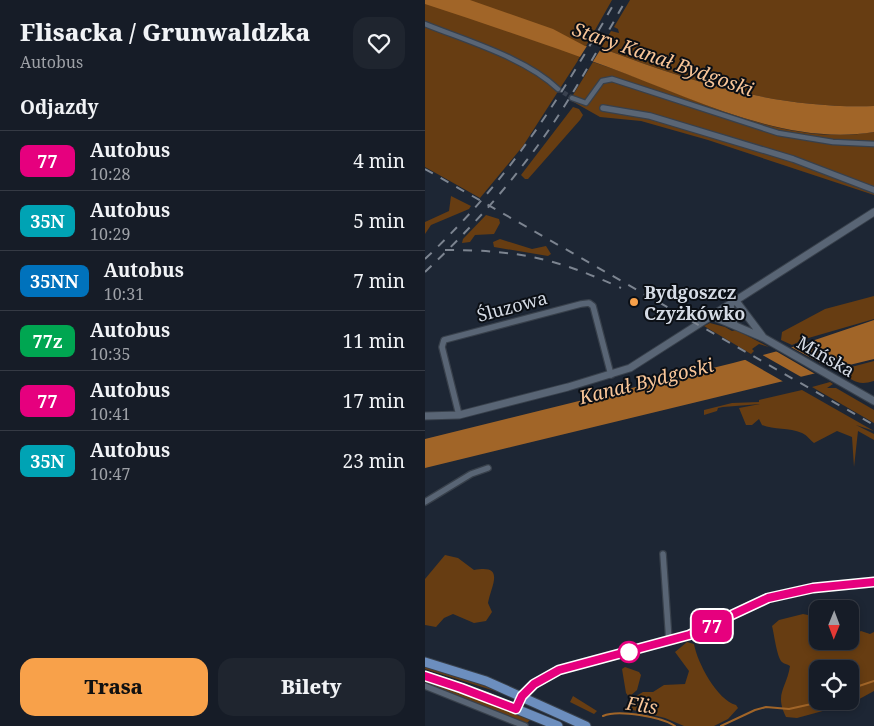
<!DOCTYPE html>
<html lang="pl">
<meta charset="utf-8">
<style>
:root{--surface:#161c27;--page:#1f252f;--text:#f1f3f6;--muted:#9ea1a7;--line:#353a44;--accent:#f8a14a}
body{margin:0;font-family:"Noto Serif",serif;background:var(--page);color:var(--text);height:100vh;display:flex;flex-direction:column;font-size:19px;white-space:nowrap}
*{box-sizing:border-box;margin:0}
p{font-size:16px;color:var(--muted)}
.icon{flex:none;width:28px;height:28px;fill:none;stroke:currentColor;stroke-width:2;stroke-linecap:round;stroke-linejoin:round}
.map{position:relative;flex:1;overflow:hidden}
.sheet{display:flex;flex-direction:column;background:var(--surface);width:425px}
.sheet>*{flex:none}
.badge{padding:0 10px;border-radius:8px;font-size:18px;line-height:32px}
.needle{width:32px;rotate:181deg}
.tools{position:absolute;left:384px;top:600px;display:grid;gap:10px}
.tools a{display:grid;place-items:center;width:50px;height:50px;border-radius:10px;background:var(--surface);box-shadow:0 2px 8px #0003,0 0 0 1px var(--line);font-size:25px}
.map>.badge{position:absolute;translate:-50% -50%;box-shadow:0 0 0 2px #fff}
h2{padding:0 20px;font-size:19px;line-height:45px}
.round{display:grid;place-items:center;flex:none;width:52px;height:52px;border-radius:15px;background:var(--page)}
.overview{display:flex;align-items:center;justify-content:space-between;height:85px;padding:0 20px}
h1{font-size:24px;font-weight:800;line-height:38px}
.button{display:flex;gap:10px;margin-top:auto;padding:10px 20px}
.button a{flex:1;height:58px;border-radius:15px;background:var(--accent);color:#111;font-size:20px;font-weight:800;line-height:58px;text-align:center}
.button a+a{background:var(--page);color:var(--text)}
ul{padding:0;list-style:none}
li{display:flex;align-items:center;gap:15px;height:60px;padding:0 20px;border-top:1px solid var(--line)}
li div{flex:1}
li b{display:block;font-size:19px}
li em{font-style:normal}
li .badge{min-width:55px;font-weight:700;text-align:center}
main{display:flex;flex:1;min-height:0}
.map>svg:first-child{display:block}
</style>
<main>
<section class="sheet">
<div class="overview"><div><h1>Flisacka / Grunwaldzka</h1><p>Autobus</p></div><a class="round"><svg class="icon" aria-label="heart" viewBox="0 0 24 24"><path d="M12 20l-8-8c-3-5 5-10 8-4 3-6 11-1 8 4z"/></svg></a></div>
<h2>Odjazdy</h2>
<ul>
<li><span class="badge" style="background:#e6007e;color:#fff">77</span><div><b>Autobus</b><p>10:28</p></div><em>4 min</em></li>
<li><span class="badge" style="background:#00a3b4;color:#fff">35N</span><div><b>Autobus</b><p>10:29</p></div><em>5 min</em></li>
<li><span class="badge" style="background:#0072bc;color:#fff">35NN</span><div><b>Autobus</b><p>10:31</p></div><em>7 min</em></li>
<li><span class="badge" style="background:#00a651;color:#fff">77z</span><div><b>Autobus</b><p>10:35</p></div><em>11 min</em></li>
<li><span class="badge" style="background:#e6007e;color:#fff">77</span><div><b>Autobus</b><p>10:41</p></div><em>17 min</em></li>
<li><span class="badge" style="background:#00a3b4;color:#fff">35N</span><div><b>Autobus</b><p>10:47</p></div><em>23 min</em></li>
</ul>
<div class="button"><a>Trasa</a><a>Bilety</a></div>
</section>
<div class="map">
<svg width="449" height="726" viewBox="0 0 449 726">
<rect width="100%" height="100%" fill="#1d2634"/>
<path fill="#673d12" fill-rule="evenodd" d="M0,0h187l-35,62 -54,84 -43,52 -55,-31z
M205,0h244v106c-97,3 -183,-24 -273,-58l10,-17 8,2 -1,-4 -4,-2z
M168,62c89,28 185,87 281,70v63l-166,-55 -67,-19 -41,-4 -30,-17z
M148,107l6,2 4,6 -3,5 -52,59h-3l-4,-4z
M26,196l20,10 -2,3 -38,16 -6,9v-12l24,-11z
M61,215l13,4 1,4 -6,11 -19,1 -5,7 -8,1 1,-4z
M75,239l32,10 14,-3 5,8 -3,2 -54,-9 -1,-5z
M449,296v23l-69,20 -13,6 -11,-5 1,-8 43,-23z
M285,323l15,4 7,4 4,-1 33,17 -10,-3 -7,5 2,2 -3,3 -47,-28z
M449,361v20c-16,5 -22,0 -34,-11z
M405,382l3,2 -6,4h9l38,22v13l-62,-36z
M377,390l72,41 -18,-6 18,9v6l-16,-9 -4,36 -2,-30 -15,-6 -23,12c-4,-3 -7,-8 -12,-10 -13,-6 -28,-3 -40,-8l-3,-6 -7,6h-6l-7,-17 21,-4 -37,3 -5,1 -1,3 -13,4v-5l28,-7 27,-1v-2z
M20,555l13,3 16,12c32,-6 17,16 14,33l4,9 -6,9 -12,2 -21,-9 -9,4 -8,9 -11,-2v-46z
M378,614l5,1 3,7 -2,6 4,5h4v8h33v-12l2,6 9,-4 9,3 4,-2v59l-22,12 -55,15 -11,-1c-12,-24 1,-29 4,-51 -3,-2 -6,-2 -8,-4 -5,-4 -8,-29 -10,-36l7,-6zM392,669h33v32h-33z
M262,642l7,2c3,18 23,56 42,61l2,3 -10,11 -14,7h-30l-19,-8 -40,-10 6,-9 12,-7h10l11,-7 21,-1 4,-13 -14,-19z
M0,666l56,18 30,12 -86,-27z
M200,667l14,5 2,3 -4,15 -8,7 -3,-4 -4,-24z
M0,680l33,11 72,29 -3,3 -102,-40z
M148,696l24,15 -3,3 -24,-12z"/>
<path fill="#a16528" d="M0,0h45l83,29 32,17 16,2c90,34 176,61 273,58v26c-89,15 -184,-35 -266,-65 -61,-22 -122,-43 -183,-63z
M449,320v39l-449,109v-29l308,-76 67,-18z"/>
<path fill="#1d2634" d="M162,46l15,1 -10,16 -14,-3z
M364,346l46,25 -18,4 -43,-25z
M334,353l44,25 -19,4 -42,-24z"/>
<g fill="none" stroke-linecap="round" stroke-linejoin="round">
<path stroke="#a16528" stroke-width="2" d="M425,689l24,-8
M178,716c15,-7 59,1 72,10
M296,726l34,-16 11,-3 23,2 36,-8"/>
<path stroke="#39414f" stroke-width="4.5" stroke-dasharray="4.5 2" stroke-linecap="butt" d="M133,89l14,9"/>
<defs>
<path id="pedestrian" d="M0,24c42,17 101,34 133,65
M147,98l14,5 16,-22 10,-2 166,54 55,9 41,2"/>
<path id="minor" d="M178,108l47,8 143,43 81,31
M34,415l-17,-68 2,-7 137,-36 8,-1 4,3 18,69
M0,502l46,-28 17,-6
M238,554l6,87
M0,686l100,40"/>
<path id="tertiary" d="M311,301l27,36
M305,305l4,19
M287,316l52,22 110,63
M0,416l34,-1 109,-28 62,-19 244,-156
M91,709l6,-13 12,-12 25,-14 130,-35 79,-37 45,-10 61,-6"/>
<path id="primary" d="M0,662l61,19 100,45
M0,676l62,21 71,29"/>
</defs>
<use href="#pedestrian" stroke="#38404b" stroke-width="7"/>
<use href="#minor" stroke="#38404b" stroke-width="8"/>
<use href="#tertiary" stroke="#38404b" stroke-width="9"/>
<use href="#primary" stroke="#38404b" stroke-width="11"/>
<use href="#pedestrian" stroke="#596575" stroke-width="4.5"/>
<use href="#minor" stroke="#596575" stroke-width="5.5"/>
<use href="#tertiary" stroke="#596575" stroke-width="7"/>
<use href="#primary" stroke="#6c8ebe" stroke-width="9"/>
<path stroke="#7c8490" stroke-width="2" stroke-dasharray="9 9" stroke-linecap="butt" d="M0,169l449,256
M20,250c73,0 110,8 176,38
M0,259c84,-79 135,-160 191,-259
M0,272c35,-33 69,-69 98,-107 40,-50 71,-109 103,-165"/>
</g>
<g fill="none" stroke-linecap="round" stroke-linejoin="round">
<defs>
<path id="line" d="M0,676l36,12 55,21 6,-13 12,-12 25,-14 130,-35 79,-37 45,-10 61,-6"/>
</defs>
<use href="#line" stroke="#fff" stroke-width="11"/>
<use href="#line" stroke="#e6007e" stroke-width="8"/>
</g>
<circle fill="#f8a14a" stroke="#0b0f15" stroke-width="2" cx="209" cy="302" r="5"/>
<circle fill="#fff" stroke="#e6007e" stroke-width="2.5" cx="204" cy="652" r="10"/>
<g text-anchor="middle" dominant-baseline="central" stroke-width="4" stroke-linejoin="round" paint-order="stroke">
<g font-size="18" font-weight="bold" fill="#d5dbe5" stroke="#0b0f15" text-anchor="start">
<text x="219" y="292">Bydgoszcz<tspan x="219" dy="21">Czyżkówko</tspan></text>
</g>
<g font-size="18" fill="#d5dbe5" stroke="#0b0f15">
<text transform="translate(87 306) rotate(-15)">Śluzowa</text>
<text transform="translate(401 356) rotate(30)">Mińska</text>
</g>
<g font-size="19" font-style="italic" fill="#f8c598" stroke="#0b0f15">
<text transform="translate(238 59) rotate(19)">Stary Kanał Bydgoski</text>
<text transform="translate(221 381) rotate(-14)">Kanał Bydgoski</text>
<text transform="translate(217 705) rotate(9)">Flis</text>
</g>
</g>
</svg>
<div class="tools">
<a><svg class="needle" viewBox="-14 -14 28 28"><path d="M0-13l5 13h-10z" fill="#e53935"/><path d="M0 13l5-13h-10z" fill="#9ea1a7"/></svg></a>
<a><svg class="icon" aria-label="locate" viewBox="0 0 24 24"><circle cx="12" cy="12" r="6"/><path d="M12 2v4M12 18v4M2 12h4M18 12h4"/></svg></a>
</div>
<b class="badge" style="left:287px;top:626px;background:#e6007e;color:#fff">77</b>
</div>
</main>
